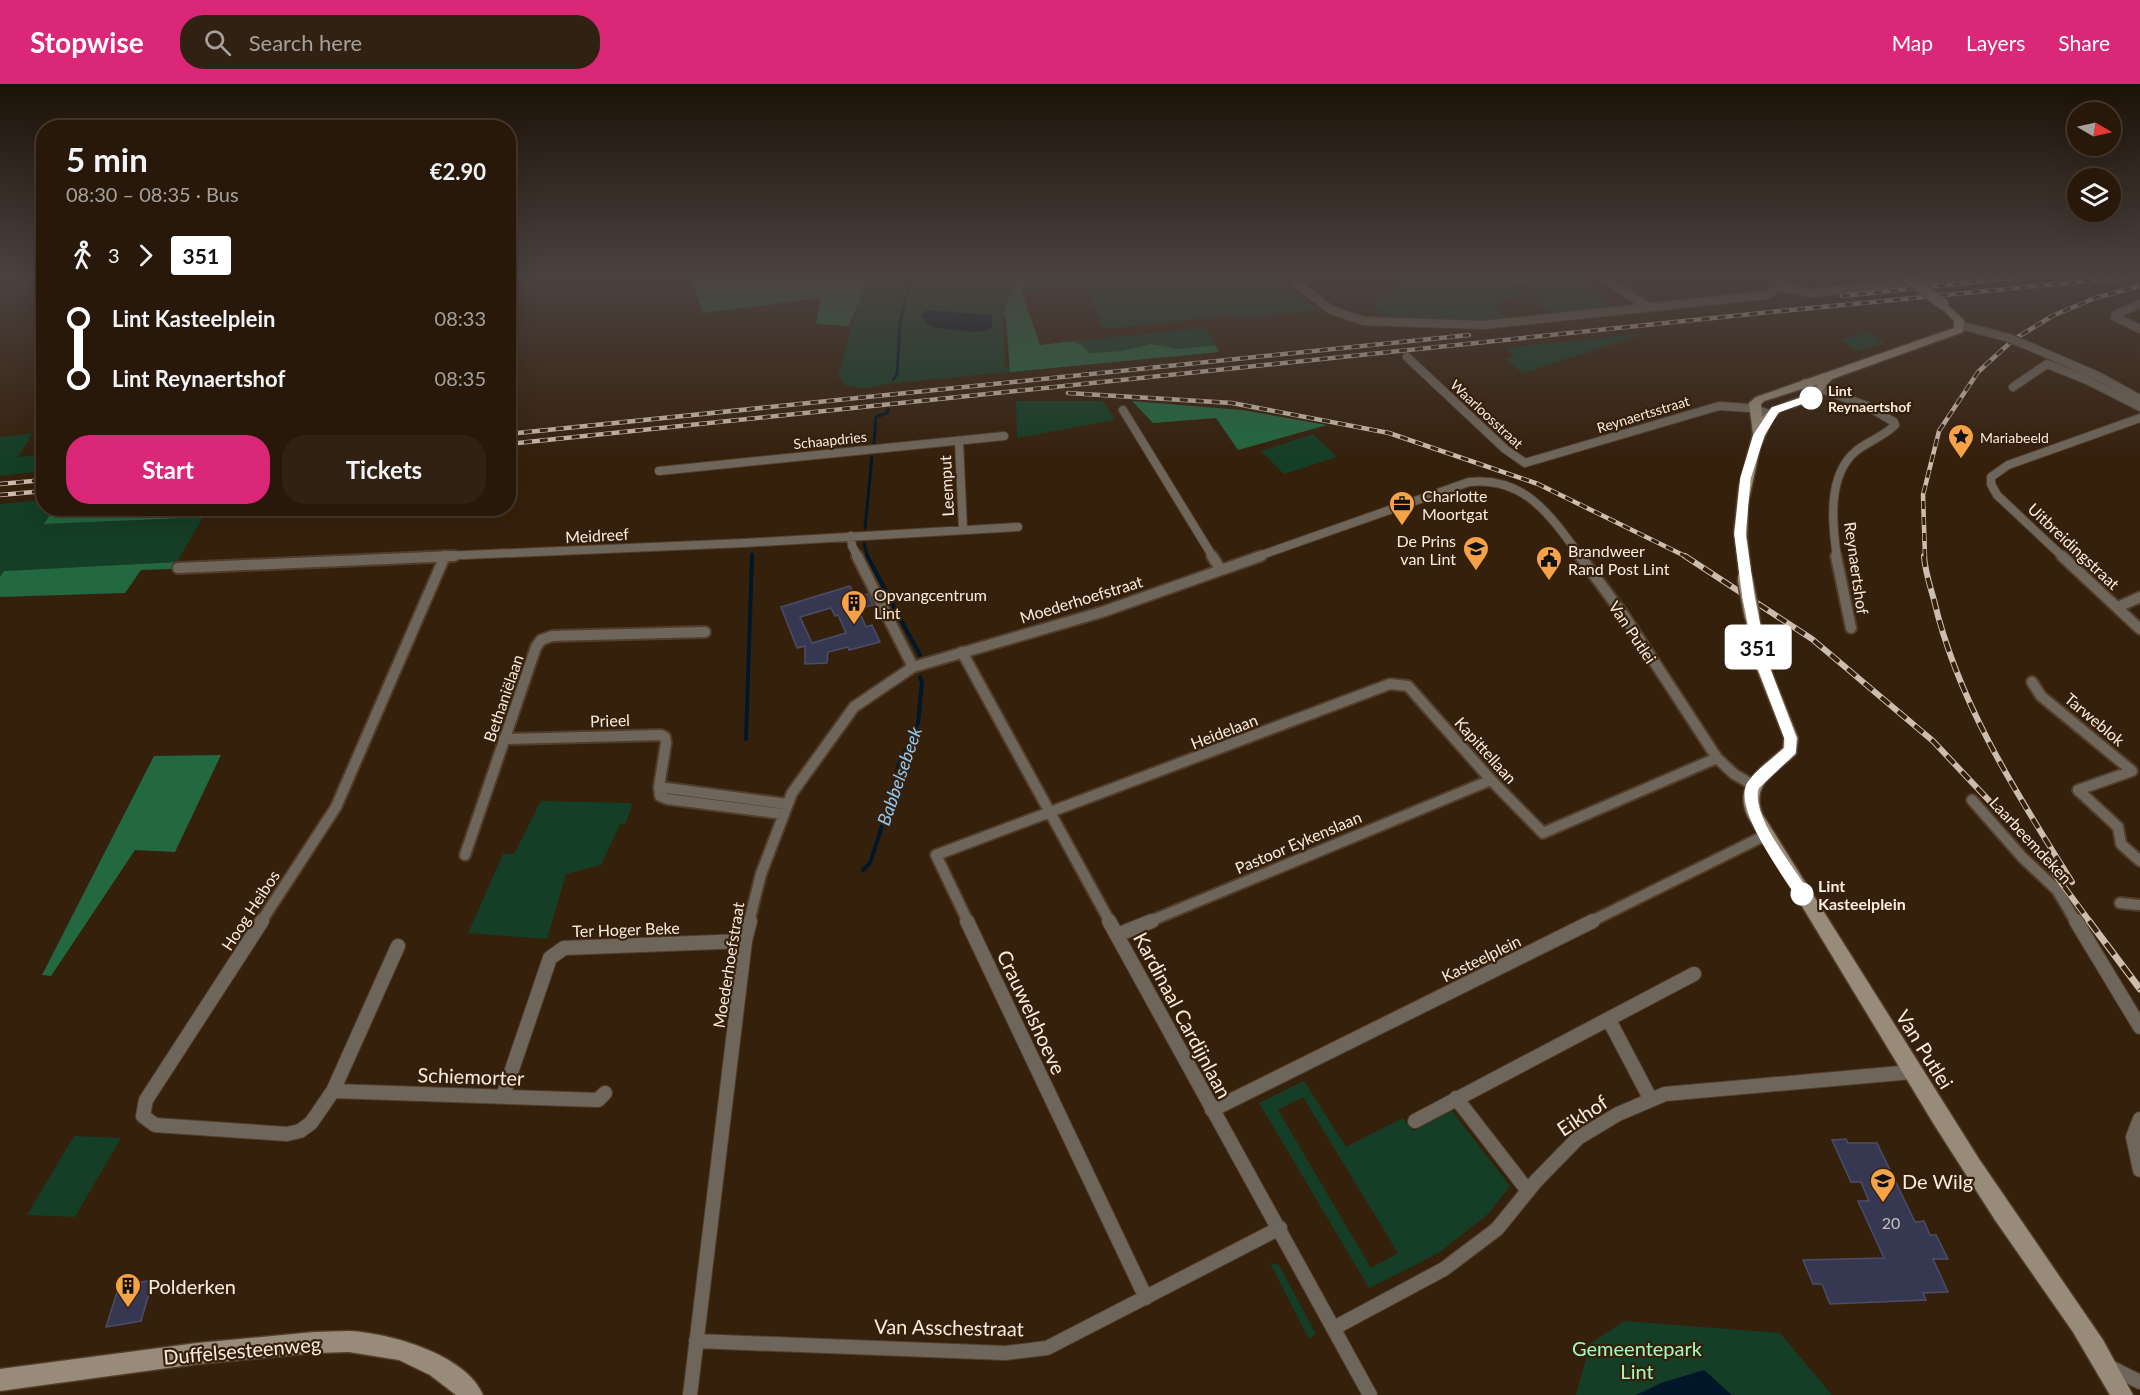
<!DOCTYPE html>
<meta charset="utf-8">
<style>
:root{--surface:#281809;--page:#302112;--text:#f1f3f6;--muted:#a5a09c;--line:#44372a;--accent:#db2777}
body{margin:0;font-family:Lato,sans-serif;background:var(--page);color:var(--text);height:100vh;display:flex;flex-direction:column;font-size:22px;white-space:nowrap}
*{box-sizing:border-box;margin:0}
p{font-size:20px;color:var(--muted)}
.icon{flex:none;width:33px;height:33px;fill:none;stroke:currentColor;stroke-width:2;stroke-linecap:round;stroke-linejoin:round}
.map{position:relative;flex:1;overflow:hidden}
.drawer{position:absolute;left:36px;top:36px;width:480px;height:396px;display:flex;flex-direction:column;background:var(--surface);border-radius:24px;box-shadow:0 6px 24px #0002,0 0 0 2px var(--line)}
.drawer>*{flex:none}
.badge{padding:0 12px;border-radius:4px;font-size:21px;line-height:39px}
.needle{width:39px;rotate:99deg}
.fabs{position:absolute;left:2067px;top:18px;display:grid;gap:12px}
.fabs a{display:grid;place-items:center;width:54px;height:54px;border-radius:50%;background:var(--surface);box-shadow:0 6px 24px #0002,0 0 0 2px var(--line);font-size:30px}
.map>.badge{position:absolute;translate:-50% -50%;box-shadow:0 0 0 3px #fff}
.legs{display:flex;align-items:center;gap:9px;height:66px;padding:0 30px;font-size:20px}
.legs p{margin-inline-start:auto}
.head{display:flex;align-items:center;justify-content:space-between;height:102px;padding:0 30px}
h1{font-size:33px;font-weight:700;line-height:45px}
.button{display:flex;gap:12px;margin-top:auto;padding:12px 30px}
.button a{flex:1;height:69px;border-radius:24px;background:var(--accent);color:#fff;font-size:24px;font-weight:700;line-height:69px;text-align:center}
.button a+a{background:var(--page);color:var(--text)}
ul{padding:0 30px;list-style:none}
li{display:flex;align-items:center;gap:21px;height:60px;font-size:22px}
li i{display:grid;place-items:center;width:9px;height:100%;margin:0 8px;background:currentColor}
li i::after{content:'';width:15px;height:15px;margin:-8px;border:4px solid;border-radius:50%;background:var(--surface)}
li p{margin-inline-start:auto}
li:first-child i{background:linear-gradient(#0000 50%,currentColor 0)}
li:last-child i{background:linear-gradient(currentColor 50%,#0000 0)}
header{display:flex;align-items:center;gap:36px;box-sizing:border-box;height:84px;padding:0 30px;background:var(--accent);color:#fff}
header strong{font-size:28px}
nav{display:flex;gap:33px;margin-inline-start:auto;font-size:21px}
.search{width:420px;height:54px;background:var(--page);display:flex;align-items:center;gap:15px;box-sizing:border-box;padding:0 21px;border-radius:24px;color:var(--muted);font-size:22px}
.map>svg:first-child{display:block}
</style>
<header>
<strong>Stopwise</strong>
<div class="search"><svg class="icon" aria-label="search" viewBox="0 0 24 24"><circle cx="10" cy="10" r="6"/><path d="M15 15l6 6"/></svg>Search here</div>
<nav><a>Map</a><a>Layers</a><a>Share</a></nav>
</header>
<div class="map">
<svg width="2140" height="1311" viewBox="0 0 2140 1311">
<rect width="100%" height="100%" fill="#35200c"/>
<path fill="#153e26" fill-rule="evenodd" d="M866,191h152c-3,14 -14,26 -15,40 -2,17 4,35 1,52h6v5l-117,11 -32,6 -16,-4 -7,-9z
M1028,191h248l41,35 -79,9 -2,-4 -133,14 -18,-45 -63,9z
M1428,191h76l12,8 19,-5 7,5 41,-4 28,28 -62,7 -21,-22 -32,12 10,14 -31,3 -93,-3 -9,-19 5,-9z
M1206,244l9,17 -35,4 -29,-5 -19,6 -42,3 -7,-7 -10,-5z
M1868,248l17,11 -28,8 -16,-11z
M1646,249l-123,40 -19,-14 11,-3 -10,-8z
M1016,317h87l12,19 -98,18z
M33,349l-15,24 25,-3v17l-43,5v-39z
M1313,350l24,23 -53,17 -23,-23z
M43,416l1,8 10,1 -9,15 141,-6 4,-6h16l-29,50 -172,9 -5,6v-73z
M541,717l90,2 1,2 -7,20 -5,-1 -19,41 -35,9 -19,65 -79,-6 35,-79h11z
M1304,997l42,66 57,-29 10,13 39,-20 58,75 -22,28 -48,38 -71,36 -110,-185zM1303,1013l95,156 -27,15 -93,-158z
M74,1052l47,2 -46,79 -48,-2z
M1270,1179l9,2 37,69 -7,5z
M1624,1237l156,12 52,62h-256l14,-51z"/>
<path fill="#226840" d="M690,191h179l-20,51 -33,-2 5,-26 -118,15z
M1018,191h10l-6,18 18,52 33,-4 10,5 7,7 32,-2 29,-7 29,5 35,-4 4,7 -209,20 -4,-55h-3c1,-15 11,-27 15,-42z
M1132,317l110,9 85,15 -89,25 -22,-32 -63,5z
M54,425v-1l138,1 -6,9 -142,6z
M177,478l-5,7 -31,1 -16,23 -125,4v-20l4,-6z
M221,671l-46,97 -40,-2 -84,126 -9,-1 112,-219z"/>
<path fill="#001729" d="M926,226l66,5v12l-7,4 -12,1 -36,-4 -10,-4 -3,-6 -3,-2z
M1704,1286l28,25h-96l25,-12z"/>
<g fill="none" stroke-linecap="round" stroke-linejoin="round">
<path stroke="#001729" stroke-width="3" d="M893,296l4,-6 3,-51 11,-48
M874,360l2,-27 11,-4 1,-4
M865,444l7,-71
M864,460l4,13
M752,473v-3"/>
<path stroke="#001729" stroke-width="4" d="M867,472l18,33
M889,514l31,57
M746,655l6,-183
M863,786l7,-7 18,-55 11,-44 19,-41 4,-40 -2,-6"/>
</g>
<path fill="#363852" stroke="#4b4d68" stroke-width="1.5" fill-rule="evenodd" d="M850,502l6,11 12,-3 5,11 -15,4 8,18 6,-2 8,17 -31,8 -1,-3 -20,5 -1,11 -22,1v-18l-8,2 -16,-41zM831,524l4,8 3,-1 8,18 -34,10 -12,-26z
M1846,1055l2,4h29l38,79 9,-1 6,14h6l12,24h-15l15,33 -25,1 3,7 -96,4 -8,-20h-9l-10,-24 81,-2 -26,-57h11l-8,-19h-10l-19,-42z
M153,1196l-12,41 -35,6 13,-41z"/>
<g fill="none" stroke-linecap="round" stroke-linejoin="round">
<defs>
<path id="street-far2" d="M1286,191l45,35 33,11 119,4 283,-30 14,-8 4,-12
M1597,191l52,32
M1516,195l15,-4
M1780,203l31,6 171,-18
M2140,220l-24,10 -1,3 25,12
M1960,241l49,13
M2024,260l74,32 42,23
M1407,273l98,92 20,14 194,-57 30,2 22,6
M1805,299l62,23 27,16 1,3c-11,11 -26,16 -39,26 -29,24 -24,73 -19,106
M2013,303l34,-23 40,16 53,27
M1123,326l90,147
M959,357l4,88
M659,387l345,-35
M851,452l1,10 6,11
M420,473l324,-14 274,-16
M1256,473l213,-75c57,-6 82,35 112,75
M2063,473l-66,-62 -6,-11v-7l17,-12 132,-47"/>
<path id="street-far1" d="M857,472l56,111
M1212,472l9,14
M1580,472l45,61 92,141 17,16 19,11
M1836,472l15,72
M2062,472l78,73
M178,484l276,-12
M2118,523l22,-10
M962,568l148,270
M2032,598l9,14 91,75 -54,19 40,37 3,17 19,17
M504,655l157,-4 4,2 1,6 -7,44 1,9 7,3 116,15
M659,703l128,17
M1972,716l50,57 35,33 19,32
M465,771l71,-208 5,-7 11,-4 153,-4
M2120,819l20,2
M261,838l75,-115 109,-251
M749,838l12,-48 31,-81 62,-86 59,-40 189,-55 159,-56
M968,838l-32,-67 454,-171 18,2 83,94 52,53 174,-75
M1148,838l343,-142
M1590,838l176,-87"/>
<path id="street" d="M262,837l-116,179 -3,16 12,9 132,9 13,-3 11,-8 22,-32 65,-145
M967,837l179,377
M1109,837l261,474
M2076,837l64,106
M1117,851l35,-14
M1609,936l42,80
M333,1007l265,9 7,-7
M503,1012l47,-138 14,-10 181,-7
M1456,1014l72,93
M1212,1026l381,-189
M2140,1035l-7,18 7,33
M1415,1037l279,-147
M1334,1244l110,-59 53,-40 39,-48 42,-43 40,-24 47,-20 247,-22
M696,1257l309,12 42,-5 233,-120
M2108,1282l32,16
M690,1311l55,-454 5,-20"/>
<path id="secondary" d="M1943,217l21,19 -1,12 -131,47 -19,22 -32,10 -9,9 -12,28 -12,56 -1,34 5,40 -7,5 -5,-2 -6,-49 5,-46 14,-52 -4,-31 7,-6 198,-69v-7l-16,-17zM1818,300c-16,19 -40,15 -56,33l-1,-13 3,-3z
M1752,527l7,5 9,46 30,76 -2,16c-19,19 -47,30 -33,61l216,344 124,181 30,55h-23l-37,-63 -78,-112 -60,-94 -187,-309c-16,-34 14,-49 35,-69l1,-10 -30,-76 -9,-46z
M349,1247c40,2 117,23 134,64h-27l-26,-20 -31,-15 -50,-8 -35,1 -117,11 -197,27v-22l197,-26 117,-11z"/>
</defs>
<use href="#street-far2" stroke="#513d2a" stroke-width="10"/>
<use href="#street-far1" stroke="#513d2a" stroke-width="14"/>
<use href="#street" stroke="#513d2a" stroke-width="16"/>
<use href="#secondary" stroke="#513d2a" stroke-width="3"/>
<use href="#street-far2" stroke="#6f665b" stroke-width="8"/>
<use href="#street-far1" stroke="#6f665b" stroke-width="10"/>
<use href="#street" stroke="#6f665b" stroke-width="14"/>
<use href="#secondary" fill="#998b79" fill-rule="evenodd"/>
<defs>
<path id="rail-far2" d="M1842,212l199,-21
M1068,309l164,10 157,30 149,51 149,73
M508,350l961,-99
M508,360l1273,-133 359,-35
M0,400l44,-4
M0,411l44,-4
M1925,473l-2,-62 16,-64 39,-59 35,-32 39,-24 43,-18 45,-12"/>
<path id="rail-far1" d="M1685,472l127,83 121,102 110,117 47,64
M1924,472c1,15 6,30 10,44 24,103 83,194 138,282"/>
<path id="rail" d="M2089,837l51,68"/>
</defs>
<use href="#rail-far2" stroke="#ccbdae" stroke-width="4.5"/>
<use href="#rail-far1" stroke="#ccbdae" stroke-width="6"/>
<use href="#rail" stroke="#ccbdae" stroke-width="7"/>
<use href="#rail-far2" stroke="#35200c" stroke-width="3" stroke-dasharray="8" stroke-linecap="butt"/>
<use href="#rail-far1" stroke="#35200c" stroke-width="4" stroke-dasharray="11" stroke-linecap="butt"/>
<use href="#rail" stroke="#35200c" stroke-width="4.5" stroke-dasharray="14" stroke-linecap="butt"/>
<defs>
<path id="street-bridge" d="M2009,254l15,6"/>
<path id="secondary-bridge-far1" d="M1906,192l37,28"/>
<path id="secondary-bridge" d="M1745,494l7,38"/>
</defs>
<use href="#street-bridge" stroke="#513d2a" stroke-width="10" stroke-linecap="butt"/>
<use href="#secondary-bridge-far1" stroke="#513d2a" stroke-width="14" stroke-linecap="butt"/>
<use href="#secondary-bridge" stroke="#513d2a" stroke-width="18" stroke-linecap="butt"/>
<use href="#street-bridge" stroke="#6f665b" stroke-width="8"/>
<use href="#secondary-bridge-far1" stroke="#998b79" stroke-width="11"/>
<use href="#secondary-bridge" stroke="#998b79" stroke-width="15"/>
</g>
<linearGradient id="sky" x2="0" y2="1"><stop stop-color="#1d1207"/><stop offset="0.51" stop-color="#4b4240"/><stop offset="1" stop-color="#4b4240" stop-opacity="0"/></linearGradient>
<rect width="2140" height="375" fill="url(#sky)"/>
<path fill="#fff" stroke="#fff" stroke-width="1.5" d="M1808,312l8,2 -38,14 -14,23 -14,43 -5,56 9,63 13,65 29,76 -1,15 -37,35c-9,29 37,80 51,106l-7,6 -4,-2c-14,-22 -65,-90 -50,-115 8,-13 26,-24 37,-35v-10l-29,-76 -13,-65 -8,-63 6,-56 13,-43 18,-27z"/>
<defs>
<symbol id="sight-pin" viewBox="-11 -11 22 30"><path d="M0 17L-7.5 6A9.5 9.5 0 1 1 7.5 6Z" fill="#f6a247" stroke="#35200c"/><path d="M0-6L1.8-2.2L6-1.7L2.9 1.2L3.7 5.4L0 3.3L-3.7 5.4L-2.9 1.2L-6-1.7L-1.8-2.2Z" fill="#111"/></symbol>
<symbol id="office-pin" viewBox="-11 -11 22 30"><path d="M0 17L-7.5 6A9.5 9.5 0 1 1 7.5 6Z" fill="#f6a247" stroke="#35200c"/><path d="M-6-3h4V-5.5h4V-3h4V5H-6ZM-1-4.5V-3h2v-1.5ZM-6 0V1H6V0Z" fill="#111"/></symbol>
<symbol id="school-pin" viewBox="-11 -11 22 30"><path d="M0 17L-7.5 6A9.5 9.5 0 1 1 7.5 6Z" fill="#f6a247" stroke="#35200c"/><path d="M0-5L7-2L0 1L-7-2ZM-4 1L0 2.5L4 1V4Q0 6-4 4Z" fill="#111"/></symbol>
<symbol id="civic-pin" viewBox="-11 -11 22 30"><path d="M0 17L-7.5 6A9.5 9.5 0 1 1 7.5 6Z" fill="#f6a247" stroke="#35200c"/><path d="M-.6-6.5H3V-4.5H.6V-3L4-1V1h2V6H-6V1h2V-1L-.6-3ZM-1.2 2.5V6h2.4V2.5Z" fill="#111"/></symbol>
<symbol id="building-pin" viewBox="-11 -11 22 30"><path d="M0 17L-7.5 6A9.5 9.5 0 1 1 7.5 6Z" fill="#f6a247" stroke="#35200c"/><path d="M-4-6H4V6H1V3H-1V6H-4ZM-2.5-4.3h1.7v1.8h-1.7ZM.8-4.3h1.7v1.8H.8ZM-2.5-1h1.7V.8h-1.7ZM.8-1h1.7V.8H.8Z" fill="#111"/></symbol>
</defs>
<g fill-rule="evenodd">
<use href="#sight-pin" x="1946" y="338" width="30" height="40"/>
<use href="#office-pin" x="1387" y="405" width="30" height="40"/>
<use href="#school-pin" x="1461" y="450" width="30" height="40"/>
<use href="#civic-pin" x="1534" y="460" width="30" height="40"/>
<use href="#building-pin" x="839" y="504" width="30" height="40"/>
<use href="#school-pin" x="1868" y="1082" width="30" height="40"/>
<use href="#building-pin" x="113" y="1187" width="30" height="40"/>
</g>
<g fill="#fff" stroke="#fff" stroke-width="3">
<circle cx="1811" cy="314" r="10"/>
<circle cx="1802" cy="810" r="10"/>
</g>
<g text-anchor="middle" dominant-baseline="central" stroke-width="4.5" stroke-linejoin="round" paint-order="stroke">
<g font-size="14" font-weight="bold" fill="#faecdf" stroke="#35200c" text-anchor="start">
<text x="1828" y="306">Lint<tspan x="1828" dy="16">Reynaertshof</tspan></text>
</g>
<g font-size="14" fill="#faecdf" stroke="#35200c">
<text transform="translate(1487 330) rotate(43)">Waarloosstraat</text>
<text transform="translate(1643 330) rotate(-17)">Reynaertsstraat</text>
<text transform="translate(830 356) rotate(-6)">Schaapdries</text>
</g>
<g font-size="14" fill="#faecdf" stroke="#35200c" text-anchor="start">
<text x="1980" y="353">Mariabeeld</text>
</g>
<g font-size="16" fill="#faecdf" stroke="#35200c">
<text transform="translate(946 402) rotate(-93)">Leemput</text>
<text transform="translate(597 451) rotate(-3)">Meidreef</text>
<text transform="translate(2074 462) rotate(43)">Uitbreidingstraat</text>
<text transform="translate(1857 484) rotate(82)">Reynaertshof</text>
<text transform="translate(1081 515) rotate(-17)">Moederhoefstraat</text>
<text transform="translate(1633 548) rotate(56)">Van Putlei</text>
<text transform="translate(503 614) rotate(-71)">Bethaniëlaan</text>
<text transform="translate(2095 635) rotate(40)">Tarweblok</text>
<text transform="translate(610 636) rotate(-2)">Prieel</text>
<text transform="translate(1224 647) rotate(-21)">Heidelaan</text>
<text transform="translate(1486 666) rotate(48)">Kapittellaan</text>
<text transform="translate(2031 756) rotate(47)">Laarbeemdeken</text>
<text transform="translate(1298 758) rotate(-23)">Pastoor Eykenslaan</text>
<text transform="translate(250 826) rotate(-57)">Hoog Heibos</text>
<text transform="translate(626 845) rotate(-2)">Ter Hoger Beke</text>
<text transform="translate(1481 874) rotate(-26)">Kasteelplein</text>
<text transform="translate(728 881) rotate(-81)">Moederhoefstraat</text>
</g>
<g font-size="16" fill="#faecdf" stroke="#35200c" text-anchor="start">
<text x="1422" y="411">Charlotte<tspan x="1422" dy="18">Moortgat</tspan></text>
<text x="1456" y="456" text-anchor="end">De Prins<tspan x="1456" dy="18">van Lint</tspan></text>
<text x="1568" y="466">Brandweer<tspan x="1568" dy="18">Rand Post Lint</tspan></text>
<text x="874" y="510">Opvangcentrum<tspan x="874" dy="18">Lint</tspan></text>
</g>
<g font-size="16" font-weight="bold" fill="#faecdf" stroke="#35200c" text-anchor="start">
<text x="1818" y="801">Lint<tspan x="1818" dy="18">Kasteelplein</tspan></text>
</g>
<g font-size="16" fill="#c9bfbc">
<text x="1891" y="1138">20</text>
</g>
<g font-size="18" font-style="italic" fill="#8ec9f7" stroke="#35200c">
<text transform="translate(899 692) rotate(-71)">Babbelsebeek</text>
</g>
<g font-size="20" fill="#faecdf" stroke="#35200c">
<text transform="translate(1032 928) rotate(65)">Crauwelshoeve</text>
<text transform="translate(1183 931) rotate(62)">Kardinaal Cardijnlaan</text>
<text transform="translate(1925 965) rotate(58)">Van Putlei</text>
<text transform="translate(471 992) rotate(2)">Schiemorter</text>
<text transform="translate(1582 1031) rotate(-34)">Eikhof</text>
<text transform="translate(949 1243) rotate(1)">Van Asschestraat</text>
<text transform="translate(242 1266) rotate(-5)">Duffelsesteenweg</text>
</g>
<g font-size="20" fill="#faecdf" stroke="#35200c" text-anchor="start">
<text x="1902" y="1097">De Wilg</text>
<text x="148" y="1202">Polderken</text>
</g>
<g font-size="20" fill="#a1fbc0" stroke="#35200c">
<text x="1637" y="1264">Gemeentepark<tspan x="1637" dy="23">Lint</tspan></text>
</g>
</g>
</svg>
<div class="fabs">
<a><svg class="needle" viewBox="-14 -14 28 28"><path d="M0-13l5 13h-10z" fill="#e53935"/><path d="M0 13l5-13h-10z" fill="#a5a09c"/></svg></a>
<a><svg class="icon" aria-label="layers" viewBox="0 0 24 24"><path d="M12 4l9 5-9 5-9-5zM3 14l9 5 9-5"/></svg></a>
</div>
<b class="badge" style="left:1758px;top:563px;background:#fff;color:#111">351</b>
<section class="drawer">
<div class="head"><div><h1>5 min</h1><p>08:30 – 08:35 · Bus</p></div><b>€2.90</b></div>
<div class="legs"><svg class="icon" aria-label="walk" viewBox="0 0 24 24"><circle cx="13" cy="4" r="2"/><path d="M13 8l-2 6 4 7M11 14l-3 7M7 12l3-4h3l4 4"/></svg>3<svg class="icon" aria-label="forward" viewBox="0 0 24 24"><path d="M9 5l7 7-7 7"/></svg><b class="badge" style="background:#fff;color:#111">351</b></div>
<ul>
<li><i style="color:#fff"></i><b>Lint Kasteelplein</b><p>08:33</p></li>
<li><i style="color:#fff"></i><b>Lint Reynaertshof</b><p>08:35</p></li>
</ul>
<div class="button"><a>Start</a><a>Tickets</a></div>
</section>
</div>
